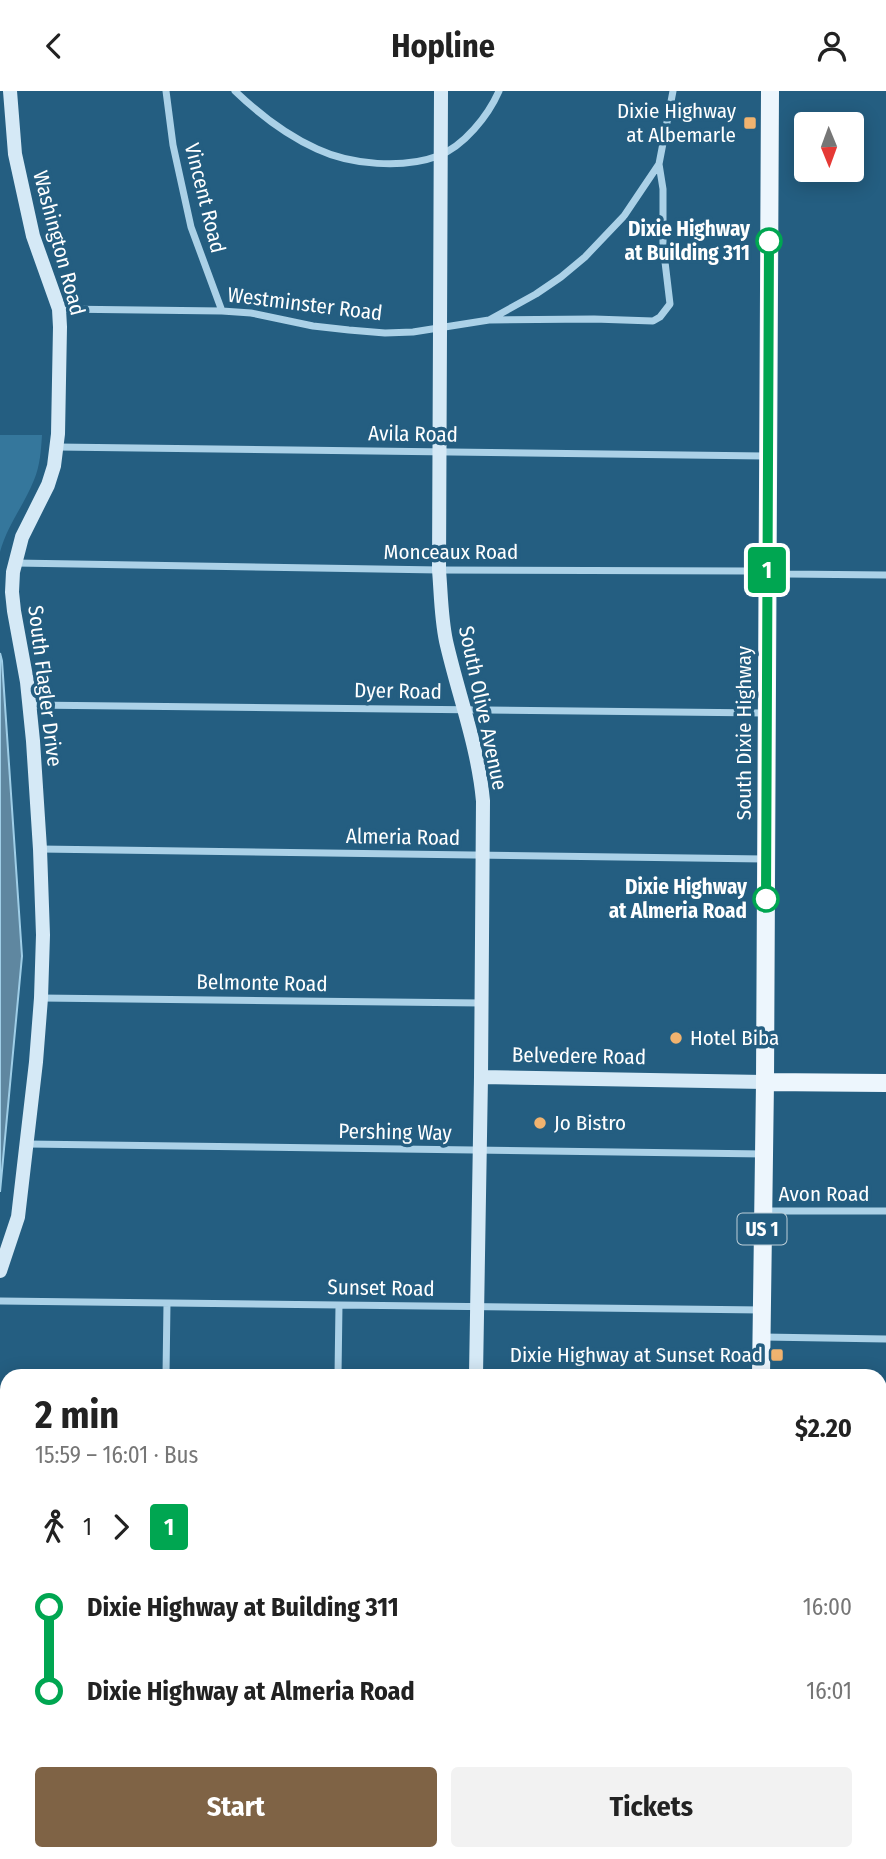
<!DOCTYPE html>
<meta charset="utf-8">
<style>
:root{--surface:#fff;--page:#f2f2f2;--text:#222;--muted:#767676;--accent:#7f6345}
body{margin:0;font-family:"Fira Sans Condensed",sans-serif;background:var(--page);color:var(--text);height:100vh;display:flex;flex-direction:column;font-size:26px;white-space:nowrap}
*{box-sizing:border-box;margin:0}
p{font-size:23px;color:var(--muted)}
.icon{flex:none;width:38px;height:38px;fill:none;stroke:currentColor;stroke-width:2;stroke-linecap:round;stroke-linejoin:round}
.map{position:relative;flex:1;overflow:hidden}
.details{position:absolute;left:0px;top:1278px;width:887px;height:492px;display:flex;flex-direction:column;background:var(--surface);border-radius:21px 21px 0 0;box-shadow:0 4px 18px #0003}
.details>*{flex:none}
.badge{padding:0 14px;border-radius:5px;font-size:24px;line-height:46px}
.needle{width:46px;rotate:179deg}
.tools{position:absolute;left:794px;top:21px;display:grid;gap:14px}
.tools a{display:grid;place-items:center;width:70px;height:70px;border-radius:7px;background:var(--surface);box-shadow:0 4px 18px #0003;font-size:35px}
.map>.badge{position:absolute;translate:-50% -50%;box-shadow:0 0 0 4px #fff}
.legs{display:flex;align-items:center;gap:10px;height:77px;padding:0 35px;font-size:23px}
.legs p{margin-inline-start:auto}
.headline{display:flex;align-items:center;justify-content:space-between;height:119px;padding:0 35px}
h1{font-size:38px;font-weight:700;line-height:52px}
.button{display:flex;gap:14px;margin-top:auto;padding:14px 35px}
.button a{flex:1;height:80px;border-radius:7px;background:var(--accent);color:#fff;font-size:28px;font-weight:700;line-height:80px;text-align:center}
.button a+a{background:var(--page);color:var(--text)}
ul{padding:0 35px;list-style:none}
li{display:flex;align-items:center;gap:24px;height:84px;font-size:26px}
li i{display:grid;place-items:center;width:10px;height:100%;margin:0 9px;background:currentColor}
li i::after{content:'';width:18px;height:18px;margin:-9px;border:5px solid;border-radius:50%;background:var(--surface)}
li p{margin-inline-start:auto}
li:first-child i{background:linear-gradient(#0000 50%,currentColor 0)}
li:last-child i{background:linear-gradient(currentColor 50%,#0000 0)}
header{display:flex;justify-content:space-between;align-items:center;height:91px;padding:0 35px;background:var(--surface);font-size:32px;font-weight:700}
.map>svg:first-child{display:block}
</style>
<header><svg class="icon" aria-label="back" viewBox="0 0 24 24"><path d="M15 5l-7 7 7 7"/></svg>Hopline<svg class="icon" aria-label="person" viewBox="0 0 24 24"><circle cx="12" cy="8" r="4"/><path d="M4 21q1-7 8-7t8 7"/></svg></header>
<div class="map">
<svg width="886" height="1768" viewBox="0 0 886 1768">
<rect width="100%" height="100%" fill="#245e81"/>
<path fill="#35779c" d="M0,344h42c-1,16 -2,31 -8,45 -10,25 -27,46 -34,72z"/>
<path fill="#5f87a0" stroke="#9fcee7" stroke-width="2" d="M0,562l2,8 20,295 -22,236z
M0,1501l7,12v249h28l-1,6h-34z"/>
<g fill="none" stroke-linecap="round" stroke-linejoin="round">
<path stroke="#abd1e7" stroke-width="7" d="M166,0l7,54 18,82 31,84
M235,0c25,24 51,44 82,58 34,16 86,20 121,7 26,-10 50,-40 61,-65
M59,218l163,2 29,2 62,13 36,4 36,3 28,-1 76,-12 47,-26 25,-17 24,-20 39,-41 35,-52 14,-73
M490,229l104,-1 59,2 7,-4 10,-13 -7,-59v-56l-4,-25
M57,356l710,9
M15,472l424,7 310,1 37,3 100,1
M30,614l737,8
M40,758l724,10
M41,907l440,5
M27,1053l737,10
M763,1120h123
M0,1210l762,9
M763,1246l123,2
M166,1284l1,-72
M338,1284l1,-70
M880,1376h6
M0,1443h7
M880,1504h6
M880,1633h6"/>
<path stroke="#d5e9f6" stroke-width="14" d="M441,0l-2,479c2,23 2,47 7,71 12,53 32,105 37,160l-2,276 -5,298
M481,986l284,5
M0,1180l18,-54 18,-155 5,-64 2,-63 -3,-86 -7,-108 -6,-59 -13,-71 -2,-19 1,-20 9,-35 26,-52 6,-19 4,-32 2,-107 -1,-18 -26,-73 -18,-82 -5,-63
M0,1453l7,17
M52,1768l1,-6
M470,1768v-6"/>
<path stroke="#edf6fd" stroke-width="18" d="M765,991l121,1
M761,1284l4,-293 5,-991
M748,1768v-6"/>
</g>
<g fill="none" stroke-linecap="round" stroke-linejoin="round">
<defs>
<path id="line-1" d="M766,808l3,-658"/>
</defs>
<use href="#line-1" stroke="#fff" stroke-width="16"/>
<use href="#line-1" stroke="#00a651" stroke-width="10"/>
</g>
<g fill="#f1b36f" stroke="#245e81" stroke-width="2.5">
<rect x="743" y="25" width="14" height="14" rx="3.5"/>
<circle cx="676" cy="947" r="7"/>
<circle cx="540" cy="1032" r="7"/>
<rect x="770" y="1257" width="14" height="14" rx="3.5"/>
</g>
<g fill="#fff" stroke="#00a651" stroke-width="3.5">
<circle cx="769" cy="150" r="12"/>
<circle cx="766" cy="808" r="12"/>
</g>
<g text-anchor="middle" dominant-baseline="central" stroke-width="7" stroke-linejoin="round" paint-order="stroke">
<rect fill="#245e81" stroke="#bdcfd9" stroke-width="2" x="737.5" y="1122.5" width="49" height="31" rx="5"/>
<g font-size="19" font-weight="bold" fill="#fff">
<text x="762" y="1138">US 1</text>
</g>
<g font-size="21" fill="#fff" stroke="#245e81" text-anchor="end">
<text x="736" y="20">Dixie Highway<tspan x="736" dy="24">at Albemarle</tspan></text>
<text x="690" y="947" text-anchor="start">Hotel Biba</text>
<text x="554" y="1032" text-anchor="start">Jo Bistro</text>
<text x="763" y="1264">Dixie Highway at Sunset Road</text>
</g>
<g font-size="21" fill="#fff" stroke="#245e81">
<text transform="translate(205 107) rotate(76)">Vincent Road</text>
<text transform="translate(59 152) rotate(75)">Washington Road</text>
<text transform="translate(305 213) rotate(7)">Westminster Road</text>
<text transform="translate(413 343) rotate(1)">Avila Road</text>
<text x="451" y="461">Monceaux Road</text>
<text transform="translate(45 595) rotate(83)">South Flagler Drive</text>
<text transform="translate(398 600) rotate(1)">Dyer Road</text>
<text transform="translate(483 617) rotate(78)">South Olive Avenue</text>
<text transform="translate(744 642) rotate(-90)">South Dixie Highway</text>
<text transform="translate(403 746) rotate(1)">Almeria Road</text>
<text transform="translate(262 892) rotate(1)">Belmonte Road</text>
<text transform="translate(579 965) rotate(1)">Belvedere Road</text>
<text transform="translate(395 1041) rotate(1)">Pershing Way</text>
<text x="824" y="1103">Avon Road</text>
<text transform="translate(381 1197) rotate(1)">Sunset Road</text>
</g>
<g font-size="21" font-weight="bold" fill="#fff" stroke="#245e81" text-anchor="end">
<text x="750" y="138">Dixie Highway<tspan x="750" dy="24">at Building 311</tspan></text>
<text x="747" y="796">Dixie Highway<tspan x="747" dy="24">at Almeria Road</tspan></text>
</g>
</g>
</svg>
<div class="tools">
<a><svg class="needle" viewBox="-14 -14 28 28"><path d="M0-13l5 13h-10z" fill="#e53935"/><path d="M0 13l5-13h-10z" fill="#767676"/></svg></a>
</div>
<b class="badge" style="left:767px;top:479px;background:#00a651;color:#fff">1</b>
<section class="details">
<div class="headline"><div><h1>2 min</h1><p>15:59 – 16:01 · Bus</p></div><b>$2.20</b></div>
<div class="legs"><svg class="icon" aria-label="walk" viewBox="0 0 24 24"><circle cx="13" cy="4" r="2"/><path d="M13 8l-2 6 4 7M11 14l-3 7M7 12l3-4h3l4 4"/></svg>1<svg class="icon" aria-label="forward" viewBox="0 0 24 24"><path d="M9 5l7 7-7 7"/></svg><b class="badge" style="background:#00a651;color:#fff">1</b></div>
<ul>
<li><i style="color:#00a651"></i><b>Dixie Highway at Building 311</b><p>16:00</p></li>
<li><i style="color:#00a651"></i><b>Dixie Highway at Almeria Road</b><p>16:01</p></li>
</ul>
<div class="button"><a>Start</a><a>Tickets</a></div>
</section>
</div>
